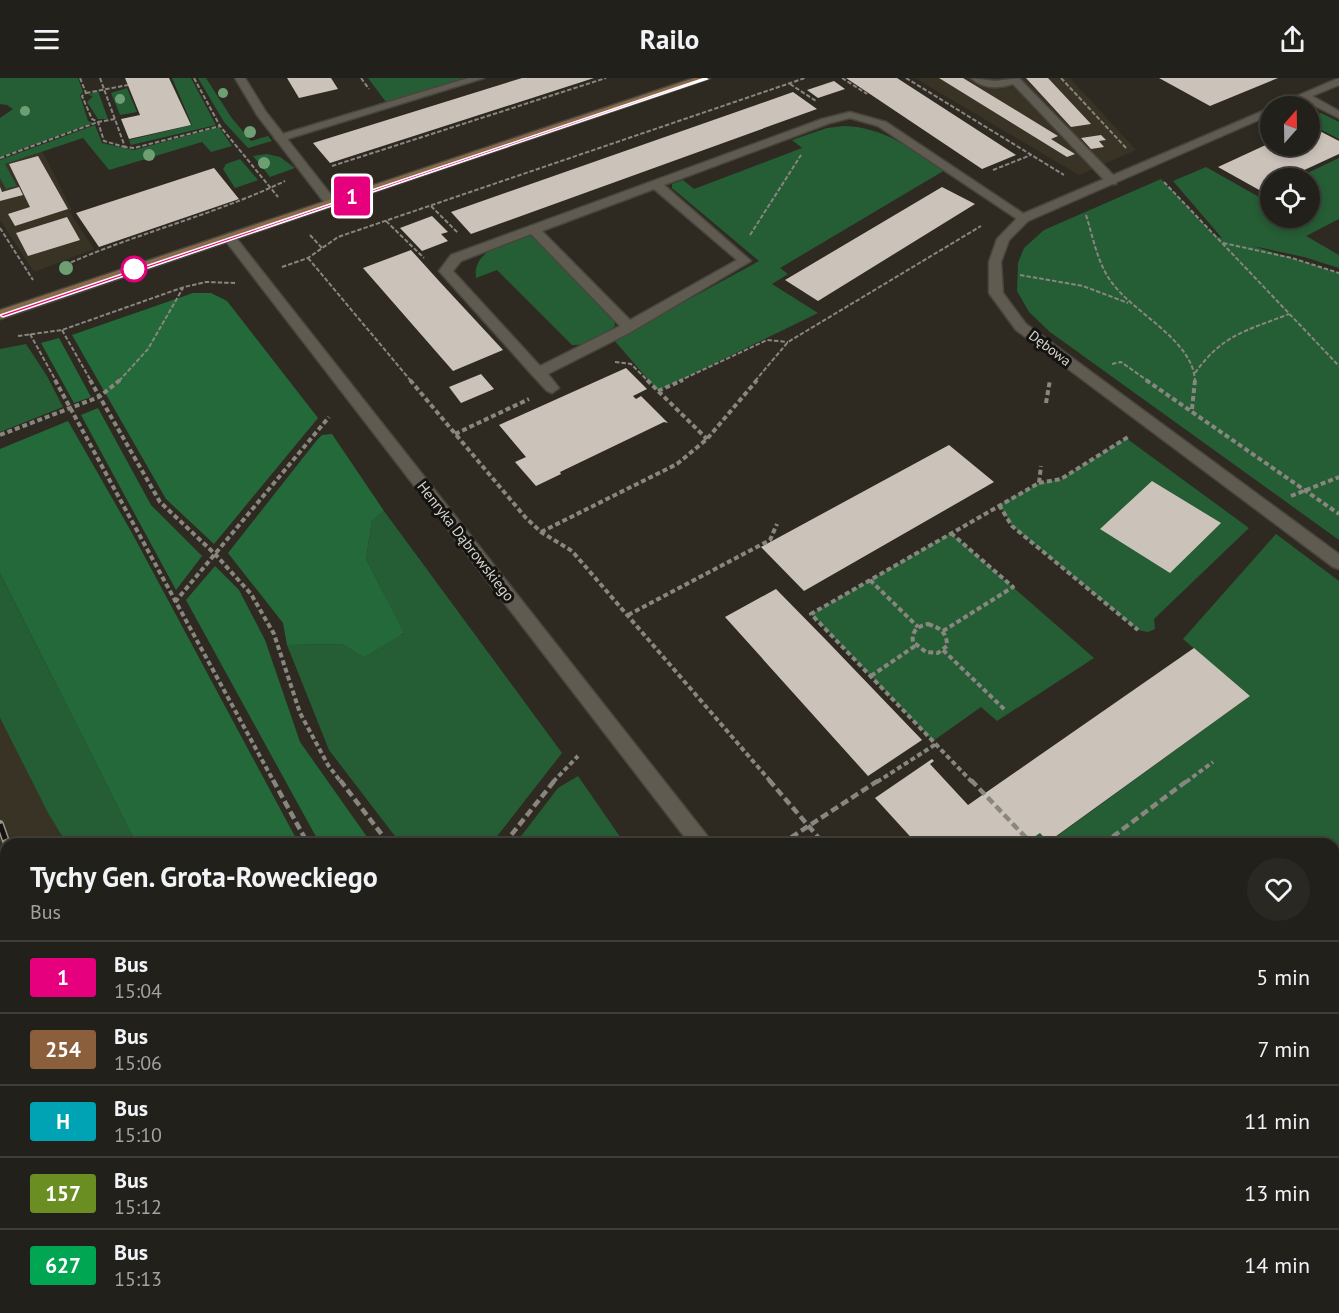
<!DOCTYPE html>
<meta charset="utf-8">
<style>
:root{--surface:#22201a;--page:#2a2823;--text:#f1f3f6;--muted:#a2a3a2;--line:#3f3e39}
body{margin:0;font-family:"PT Sans",sans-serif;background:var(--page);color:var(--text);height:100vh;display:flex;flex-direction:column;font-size:22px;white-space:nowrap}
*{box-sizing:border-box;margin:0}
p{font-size:20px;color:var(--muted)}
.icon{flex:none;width:33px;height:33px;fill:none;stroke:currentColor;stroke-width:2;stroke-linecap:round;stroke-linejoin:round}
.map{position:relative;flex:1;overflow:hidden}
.side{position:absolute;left:0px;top:760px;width:1340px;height:476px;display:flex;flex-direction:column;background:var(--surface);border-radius:18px 18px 0 0;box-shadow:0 3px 9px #0003,0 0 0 2px var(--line)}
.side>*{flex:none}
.badge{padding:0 12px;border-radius:4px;font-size:21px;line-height:39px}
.needle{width:39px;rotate:20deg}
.buttons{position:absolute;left:1260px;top:18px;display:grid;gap:12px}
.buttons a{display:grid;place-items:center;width:60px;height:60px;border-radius:50%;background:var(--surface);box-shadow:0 3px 9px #0003,0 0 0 2px var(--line);font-size:30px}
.map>.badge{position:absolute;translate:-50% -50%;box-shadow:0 0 0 3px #fff}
.round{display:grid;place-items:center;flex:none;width:63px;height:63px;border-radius:32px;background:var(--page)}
.headline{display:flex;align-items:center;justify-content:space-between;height:102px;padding:0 30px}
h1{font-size:28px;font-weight:700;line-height:45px}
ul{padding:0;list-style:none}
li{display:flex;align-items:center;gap:18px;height:72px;padding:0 30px;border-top:2px solid var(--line)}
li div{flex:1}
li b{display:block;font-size:22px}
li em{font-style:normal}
li .badge{min-width:66px;font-weight:700;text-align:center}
header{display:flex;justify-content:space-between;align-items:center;height:78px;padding:0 30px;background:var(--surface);font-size:27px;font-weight:700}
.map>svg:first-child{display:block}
</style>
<header><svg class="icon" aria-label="menu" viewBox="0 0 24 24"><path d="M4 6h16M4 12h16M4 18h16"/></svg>Railo<svg class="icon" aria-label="share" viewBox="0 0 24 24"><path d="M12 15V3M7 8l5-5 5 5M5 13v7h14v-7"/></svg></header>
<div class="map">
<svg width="1339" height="1235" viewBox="0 0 1339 1235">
<rect width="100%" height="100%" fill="#2e2a22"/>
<path fill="#393325" d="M915,0h155l66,72 -57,25z
M42,73l30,59 -3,1 25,38 -60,23 -34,-52v-55z
M0,640l48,95 19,31h-61v464h334l2,5h-342z"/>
<path fill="#255d35" d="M0,0h78l5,14 -3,3 8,26 5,2 -93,34v-39l13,-9 -6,-4 -7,-1z
M172,0h19l25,47 -85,20 -2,-5 63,-15z
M198,0h8l25,39 20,24 17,-5 4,5 -24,7 -24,-26z
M368,0h99l-81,24z
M127,10l10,24 -17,3 -9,-22z
M98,13l10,28h-10l-11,-17 6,-6 -5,-1z
M1321,35l18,9v17l-29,-15v-7z
M95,47l7,18 32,7 85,-23 13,19 -21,6 -9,-10 -93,28 -26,-32 -78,26 12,22 -11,3 -6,-11v-18z
M844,48c40,1 69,24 101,44l-165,98 8,6 -16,10 46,29 -160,78 -44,-51 145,-79 -87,-73v-4l11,-4 11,9 108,-41 -10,-8 35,-12z
M267,76l13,3 15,11 -25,9 -17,-21z
M1339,80v61l-33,17 33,19v13l-35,-11 -51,-11 86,27v267l-289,-208 -21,-20 -12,-21 1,-28 6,-15 20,-18 117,-51 54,57 7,2 -49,-57 33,-14 53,30 11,-6v27h40v-40h-13z
M240,81l18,21 -23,8 -12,-19 3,-5z
M530,156l84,86 1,6c-11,11 -29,20 -43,19l-75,-75 -21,8c-4,-29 33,-36 54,-44z
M26,266l21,32 16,31 -63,25v-83z
M1126,360l123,90 -95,91 1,10 -7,3 -10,-2 -126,-104 -13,-21 40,-22 22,-4z
M384,433l178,242 -71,91h-90l-72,-94 -42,-105 56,-1 61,-10 -38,-75 6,-38z
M951,455l143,125 -97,63 -16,-14 -48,34 -122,-127z
M1276,456l63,47v379l-5,5v-121h-310l16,-11 9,9 201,-146 -67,-57z
M0,495l130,258 8,13h-71l-19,-31 -48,-95z
M578,698l47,68h-110l43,-56z
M340,1230h115l2,5h-115z
M578,1230h386l4,5h-387z"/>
<path fill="#246939" d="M193,215h18l16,8 91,117 -104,126 -48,-45 -94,-164z
M59,260l32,59 -17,6 -33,-60z
M98,330l53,97 51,51 -26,34 -95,-175z
M68,343l64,112 167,311h-161l-8,-13 -130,-258v-124z
M332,356l52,77 -12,10 -6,38 38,74 -40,24 -21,-13 -56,1 -4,-22 -55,-70 89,-113 5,-5z
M215,488l24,24 26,50 35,102 72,102h-52l-134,-244z
M455,1230h89l2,5h-89z"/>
<path fill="#cbc2ba" d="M125,0h44l22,47 -62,14 -8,-20 19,-4z
M287,0h44l7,11 -39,9z
M522,0h72l-264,85 -17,-20z
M846,0h51l119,77 -34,14z
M939,0h24l95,58 -7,3 24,15 -8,3z
M1026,0h22l43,46 -20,3z
M1159,0h119l-68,28z
M834,3l11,8 -27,9 -11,-8z
M793,14l24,17 -346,125 -20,-22z
M1310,48l29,15v13l-52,24h-17v8l-9,5 -43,-24 52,-24v3h40z
M1101,57l5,5 -7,1 5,6 -13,2 -10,-11z
M38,78l30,53 -53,17 -7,-12 22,-7 -21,-43z
M214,90l25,31 -140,48 -23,-34z
M0,109l2,5 17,-5 4,8 -23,6z
M942,109l33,17 -157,97 -33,-21z
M432,138l16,16 -7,2 7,7 -26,10 -22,-23z
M67,139l13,23 -52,16 -12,-23z
M411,172l28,31 64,69 -50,21 -90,-103z
M626,290l21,21 -14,7 3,3 5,-3 27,27 -4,-1 -104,50 1,2 -25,12 -21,-24 11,-5 -27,-32z
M481,296l13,15 -33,14 -12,-16z
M949,367l45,37 -190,109 -43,-44z
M1152,403l69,42 -51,50 -70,-44z
M776,511l51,52 95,99 -54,36 -143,-159z
M1194,570l56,48 -202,146 -8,-9 -16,11h-107l-42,-46 57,-39 2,2 -4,3 38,41z
M1339,1037v68l-5,-6v-57z
M1334,1120l5,6v94l-5,-6z"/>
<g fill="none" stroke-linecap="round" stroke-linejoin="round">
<defs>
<path id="lane" d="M468,0h16l-200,62h-8l-2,-2 2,-2z
M971,0l24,3 24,-3 97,100v6h-8l-95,-100c-14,5 -31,5 -42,-6z
M850,34l36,10 144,96 -2,3h-8l-142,-95 -28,-8 -20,5 -166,62 87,76 -122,72 -81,41 11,14 -7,5 -5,-2 -14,-15 -94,-105 12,-16 371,-136zM654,111l83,71 -107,60 -88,-89zM531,156l89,92 -80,40 -87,-95 8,-10z"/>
<path id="street" d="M235,0h10l21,34 69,88v6h-8l-70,-91z
M1339,0v7l-27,11 27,15v7l-36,-18 -15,6h-14z
M1270,30v7l-242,106 -19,19 -8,22 2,31 23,31 313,230v15l-6,-2 -317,-237 -27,-37v-31l8,-23 23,-24z
M229,155l4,1 476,604 3,6h-22l-465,-604 -2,-3z
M1047,1230h28l2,5h-27z"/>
<path id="secondary" d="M694,0h16l-710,241v-9z"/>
</defs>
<use href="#lane" stroke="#48453f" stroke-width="3"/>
<use href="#street" stroke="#48453f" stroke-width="3"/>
<use href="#secondary" stroke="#48453f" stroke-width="3"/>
<path stroke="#898680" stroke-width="2" stroke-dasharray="4.5 2" stroke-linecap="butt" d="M80,0l6,15 -4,3 10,23 6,3 6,19 21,6
M100,0l25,69 9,1 86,-22
M194,0l26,48 58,71
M361,0l8,11
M842,0l25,16
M906,0l158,97
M1061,0l66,71
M790,6l26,17
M86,15l42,-8
M0,80l98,-36 17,-3
M332,88l274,-88
M993,92l38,-15
M1164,104l175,184
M431,128l27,27
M1086,137c7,22 11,46 24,65 22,33 83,59 85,101
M386,143l38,37
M0,150l33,52
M310,157l12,13
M750,157l51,-80
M1223,165l69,15 47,15
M308,180l103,123
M65,187c72,-32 149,-50 220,-84
M282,189l26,-9 30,-21 467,-159
M1020,197l63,11 45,17
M62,252l29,51
M30,256l26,47
M18,258l44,-6 122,-43 22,-5 29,1
M615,284l16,2 17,17
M1112,286l9,-2 27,19
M1195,295c28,-39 51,-42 94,-59
M119,303l29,-32 35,-61
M679,303l88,-41 21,2
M755,303l33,-39 193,-116"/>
<path stroke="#898680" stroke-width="4" stroke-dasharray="5 3" stroke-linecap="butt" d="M55,302l219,402
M90,302l70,122 55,52 36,40 23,40 26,79 28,52 13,17
M410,302l116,138 15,14 31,19 199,231
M647,302l60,59
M1146,302l193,134
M658,313l25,-11
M1046,325l4,-23
M1192,331l3,-29
M455,356l74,-35
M0,357l99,-38 21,-17
M1039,405l22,-4 67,-42
M1291,418l48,-19
M999,427l13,21 126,104
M541,454l136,-68 30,-25 50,-59
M870,502l48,47
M175,524l154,-185
M628,537l142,-75 7,-16
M928,546c12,4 19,8 19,22l-9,7 -12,-1 -13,-10c-2,-11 5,-16 15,-18z
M943,553l70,-44 -62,-54
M943,572l62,60
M871,598l44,-30
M553,704l25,-26
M877,704l59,-38
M972,704l-161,-168 228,-131 2,-17
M1186,704l27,-20"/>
<path stroke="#898680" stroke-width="4.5" stroke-dasharray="8 4" stroke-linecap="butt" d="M273,702l35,64
M340,702l49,64
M769,702l55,64
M971,702l61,64
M504,766l51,-64
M781,766l98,-64
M1103,766l85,-64
M1334,1082l5,6
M0,1210l6,-4
M66,1230l2,5
M559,1230l2,5
M1216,1230l4,5"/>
<use href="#lane" fill="#5f5b51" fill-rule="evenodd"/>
<use href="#street" fill="#5f5b51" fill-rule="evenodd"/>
<use href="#secondary" fill="#886949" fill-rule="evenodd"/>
<defs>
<path id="rail" d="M0,746l7,20
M0,850l6,18
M130,1230l2,5
M177,1230l2,5"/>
</defs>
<use href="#rail" stroke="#96948e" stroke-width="8"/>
<use href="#rail" stroke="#151310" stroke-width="5" stroke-dasharray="16" stroke-linecap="butt"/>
</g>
<g fill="#6d9f73">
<circle cx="223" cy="15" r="5"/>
<circle cx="120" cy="21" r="5"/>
<circle cx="25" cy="33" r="5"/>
<circle cx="250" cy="54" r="6"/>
<circle cx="149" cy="77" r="6"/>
<circle cx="264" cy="85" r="6"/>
<circle cx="66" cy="190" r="7"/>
</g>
<path fill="#e6007e" stroke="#fff" stroke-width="1.5" d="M705,0l2,1 -704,238 -3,-2z"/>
<circle fill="#fff" stroke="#e6007e" stroke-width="3" cx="134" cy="191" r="12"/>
<g text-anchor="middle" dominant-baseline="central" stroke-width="6" stroke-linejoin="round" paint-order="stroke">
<g font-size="14" fill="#d7d5d0" stroke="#151310">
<text transform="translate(1050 270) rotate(37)">Dębowa</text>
</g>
<g font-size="15" fill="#d7d5d0" stroke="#151310">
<text transform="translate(466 463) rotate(52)">Henryka Dąbrowskiego</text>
</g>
</g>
</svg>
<div class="buttons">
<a><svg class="needle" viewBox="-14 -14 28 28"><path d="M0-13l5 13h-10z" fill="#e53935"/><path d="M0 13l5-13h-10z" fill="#a2a3a2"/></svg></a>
<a><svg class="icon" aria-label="locate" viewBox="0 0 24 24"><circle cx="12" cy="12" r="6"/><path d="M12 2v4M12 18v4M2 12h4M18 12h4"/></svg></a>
</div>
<b class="badge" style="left:352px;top:118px;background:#e6007e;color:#fff">1</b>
<section class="side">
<div class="headline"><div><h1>Tychy Gen. Grota-Roweckiego</h1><p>Bus</p></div><a class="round"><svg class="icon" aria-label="heart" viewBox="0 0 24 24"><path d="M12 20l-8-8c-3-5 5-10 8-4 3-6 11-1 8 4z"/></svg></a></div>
<ul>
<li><span class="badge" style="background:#e6007e;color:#fff">1</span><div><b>Bus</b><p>15:04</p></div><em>5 min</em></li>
<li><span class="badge" style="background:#8b5e3c;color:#fff">254</span><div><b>Bus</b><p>15:06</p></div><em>7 min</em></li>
<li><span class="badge" style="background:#00a3b4;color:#fff">H</span><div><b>Bus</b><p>15:10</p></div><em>11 min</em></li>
<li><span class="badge" style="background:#6b8e23;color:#fff">157</span><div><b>Bus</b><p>15:12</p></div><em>13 min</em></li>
<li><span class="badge" style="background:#00a651;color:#fff">627</span><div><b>Bus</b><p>15:13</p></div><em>14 min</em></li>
</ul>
</section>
</div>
